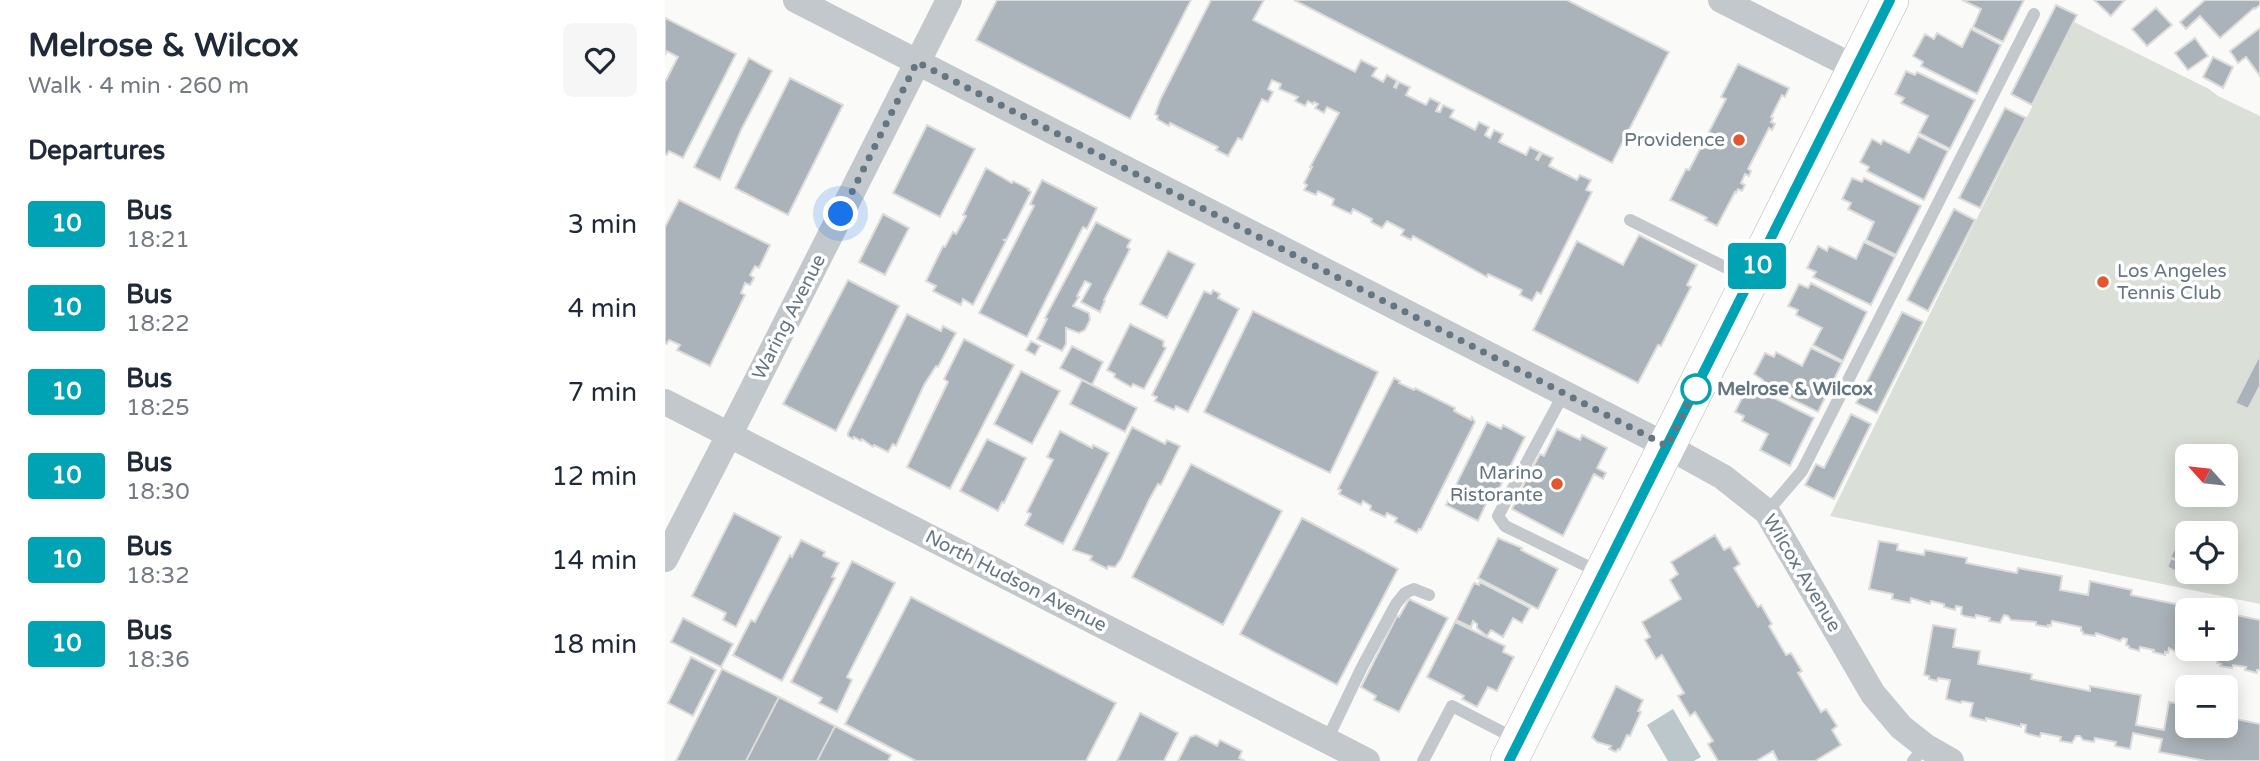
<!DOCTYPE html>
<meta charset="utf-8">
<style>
:root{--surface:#fff;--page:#f6f6f7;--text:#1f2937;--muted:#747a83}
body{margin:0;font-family:"Varela Round",sans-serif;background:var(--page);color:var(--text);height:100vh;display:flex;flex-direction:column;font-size:26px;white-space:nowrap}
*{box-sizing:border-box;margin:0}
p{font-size:23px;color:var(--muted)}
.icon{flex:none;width:38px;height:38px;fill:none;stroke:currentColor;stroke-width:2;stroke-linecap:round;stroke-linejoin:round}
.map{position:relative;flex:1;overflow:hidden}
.sheet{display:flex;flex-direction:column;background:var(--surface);width:665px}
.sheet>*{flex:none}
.badge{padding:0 14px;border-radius:5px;font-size:24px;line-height:46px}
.needle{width:46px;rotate:297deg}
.buttons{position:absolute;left:1510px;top:444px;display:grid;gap:14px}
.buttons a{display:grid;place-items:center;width:63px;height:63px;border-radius:10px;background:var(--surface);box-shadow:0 4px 18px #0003;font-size:35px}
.you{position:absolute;width:35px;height:35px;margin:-18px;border:5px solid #fff;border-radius:50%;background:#1a73e8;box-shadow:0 0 0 10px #1a73e833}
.map>.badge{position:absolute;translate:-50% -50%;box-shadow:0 0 0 4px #fff}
h2{padding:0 28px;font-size:26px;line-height:63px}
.round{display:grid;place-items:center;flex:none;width:74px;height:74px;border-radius:10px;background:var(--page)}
.headline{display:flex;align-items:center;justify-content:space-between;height:119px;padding:0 28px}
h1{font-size:33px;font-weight:700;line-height:52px}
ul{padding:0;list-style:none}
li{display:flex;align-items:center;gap:21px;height:84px;padding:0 28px}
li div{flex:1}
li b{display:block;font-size:26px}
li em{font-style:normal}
li .badge{min-width:77px;font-weight:700;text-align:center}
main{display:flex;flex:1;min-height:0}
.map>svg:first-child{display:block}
</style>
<main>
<section class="sheet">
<div class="headline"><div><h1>Melrose &amp; Wilcox</h1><p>Walk · 4 min · 260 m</p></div><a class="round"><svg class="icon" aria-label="heart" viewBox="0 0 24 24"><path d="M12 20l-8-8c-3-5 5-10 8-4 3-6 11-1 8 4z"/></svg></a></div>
<h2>Departures</h2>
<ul>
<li><span class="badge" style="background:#00a3b4;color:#fff">10</span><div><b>Bus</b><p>18:21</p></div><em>3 min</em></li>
<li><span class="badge" style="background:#00a3b4;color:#fff">10</span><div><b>Bus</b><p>18:22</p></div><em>4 min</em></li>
<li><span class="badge" style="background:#00a3b4;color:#fff">10</span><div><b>Bus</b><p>18:25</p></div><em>7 min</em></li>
<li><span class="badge" style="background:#00a3b4;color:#fff">10</span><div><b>Bus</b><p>18:30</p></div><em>12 min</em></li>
<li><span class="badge" style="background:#00a3b4;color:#fff">10</span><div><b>Bus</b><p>18:32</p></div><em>14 min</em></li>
<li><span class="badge" style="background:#00a3b4;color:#fff">10</span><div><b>Bus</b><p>18:36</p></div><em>18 min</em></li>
</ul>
</section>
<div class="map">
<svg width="1595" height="761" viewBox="0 0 1595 761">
<rect width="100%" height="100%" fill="#fafaf8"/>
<path fill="#dadfd7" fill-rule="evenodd" d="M1409,22l135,67 9,7 42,20v488l-430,-88zM1522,457h39v38h-39zM1522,534h39v38h-39z"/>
<path fill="#bbc7cb" d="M1008,709l28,48 -7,4h-26l-21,-36z"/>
<path fill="#aab3b9" stroke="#dcdcda" stroke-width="2" d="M332,0h194l-61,119 -154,-79z
M546,0h53l-11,20 102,52 6,-12 16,8 -5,8 11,6 4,-7 10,6 -3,6 2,1 3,-6 11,5 -4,8 20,10 4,-7 10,5 -4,8 4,1 3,-7 11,5 -4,7 25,13 4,-8 10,5 -4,8 5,3 4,-8 9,4 -4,8 27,13 4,-8 10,5 -4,7 2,1 4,-7 11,5 -4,8 28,14 3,-5 11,5 -5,10 6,2 -51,102 -4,-2 -5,9 -12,-6 2,-5 -34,-16 -1,3 -74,-41 -2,4 -10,-5 3,-5 -17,-9 -5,7 -11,-6 1,-3 -19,-10 -2,5 -19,-9 2,-6 -16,-8 -2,4 -12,-5 3,-5 -3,-2 8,-16h-2l29,-54 -12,-6 -3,6 -9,-5 3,-4 -4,-2 -1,2 -5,-3 -3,5 -10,-5 3,-4 -19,-8 2,-5 -9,-4 -4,9 5,3 -5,10 -6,-3 -20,41 -4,-2 -10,18 -12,-6 2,-3 -48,-24 -1,3 -12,-7 1,-3 -3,-2 6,-16z
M629,0h273l102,52 -57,111z
M1297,0h62l-21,42 -30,-15 8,-18z
M1429,0h31l-14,16z
M1540,0h55v5l-5,4 -1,-1 -34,30 -20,-22 -14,13 -6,-7z
M1391,5l21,10 -45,90 -21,-11z
M1491,8l16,17 -25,21 -15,-17z
M0,18l71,36 -53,104 -14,-7 -2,4 -2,-1v-72l13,-25 -11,-6 -2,4z
M1595,28v48l-14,-19 -8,6 -8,-12z
M1306,29l30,16 -24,49 -56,-28 2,-4 -10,-6 12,-22 9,5 3,-6 25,14z
M1530,38l13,18 -20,14 -13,-17z
M1548,57l20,10 -10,21 -20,-11z
M84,58l23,13 -31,59 -21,50 -26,-13z
M1073,64l51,24 -4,9 -3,-2 -11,22 2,1 -2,4 4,2 -3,6 -3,-2 -21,41 3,2 -2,5 -4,-2 -4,9 4,2 -3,6 -4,-2 -2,4 -1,-1 -18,34 -12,-6 2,-2 -3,-2 -34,-16 16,-31 3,1 37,-71 -5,-2z
M1241,71l9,4 2,-3 58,28 -25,49 -31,-16 9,-17 -27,-13 3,-5 -9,-4z
M125,78l53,27 -55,110 -53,-27z
M1340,108l21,10 -46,90 -21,-10z
M262,125l48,24 -35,68 -47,-24z
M1253,136l30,15 -24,49 -57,-29 2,-4 -9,-5 12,-23 9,5 2,-4 26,13z
M321,168l26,15 1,-2 16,8 -1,1 3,2 -24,47 -3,1 2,1 -33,64 -10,-6 -2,6 -28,-14 3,-5 -10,-5 17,-35 2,1 8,-15 3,2 10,-18 -3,-1z
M1187,178l10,4 2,-4 57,28 -25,49 -30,-15 8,-18 -26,-13 3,-6 -9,-4z
M377,180l55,28 -10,21 -4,-2 -56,110 -48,-24 55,-107 -4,-2z
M14,200l91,45 -11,23 -4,-2 -5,9 4,3 -4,7 -5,-2 -4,10 4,2 -35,71 -33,-16 3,-5 -11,-5 -2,4 -2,-1v-116z
M1289,209l21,11 -47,91 -21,-11z
M218,214l26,14 -24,47 -26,-13z
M431,222l35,18 -4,7 3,2 -26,51 1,1 -5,11 -19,-10 10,-18 -6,-3 -8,15 2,1 -6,9 16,7 1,7 -5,10 -6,3 -13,-5v16l-4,7 -25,-12 10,-20 -2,-1z
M974,235l58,30 -10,20 4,2 -30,59 -3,-1 -20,38 -105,-53 44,-89 46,24z
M1199,242l31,15 -24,48 -58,-28 3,-5 -9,-4 11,-22 9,5 2,-5 27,13z
M503,251l27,13 -28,54 -27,-14z
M183,280l51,26 -63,125 -53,-27z
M1146,283l56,29 -24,49 -30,-16 9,-17 -26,-13 2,-5 -10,-4 11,-22 9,4z
M548,290l7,4 -2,4 21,11 -51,103 -12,-6 -2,4 -19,-9 2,-4 -5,-2 52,-104 7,3z
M588,311l125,61 -48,101 -126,-61z
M1237,312l21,10 -46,91 -21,-10z
M242,314l34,17 2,-5 13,7 -18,34 -2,-1 -12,19 -28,61 -3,-2 -5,8 -14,-7 -1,2 -11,-8 -1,2 -7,-4 -1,2 -5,-3v-3z
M465,324l34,17 -1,5 3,2 -22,41 -11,-5 -2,3 -17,-10 1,-3 -8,-4z
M299,339l50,26 -64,124 -43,-22 41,-85 -4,-3z
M366,341l9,5 -5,9 -9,-5z
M407,346l31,16 -11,23 -32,-17z
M1146,348l31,15 -24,49 -57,-28 2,-4 -9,-6 11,-21 9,4 2,-5 26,14z
M1595,354v32l-12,23 -13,-6z
M356,371l39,20 -28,53 -38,-20z
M729,378l6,3 -1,2 15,7 1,-2 40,20 -1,3 17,9 1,-3 3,5 -54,108 -2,-1 -2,4 -22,-11 2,-4 -10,-5 -2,4 -15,-7 1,-4 -8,-5 -2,4 -22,-11 2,-4 -3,-1z
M417,380l55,28 -12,24 -55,-28z
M1081,390l9,4 3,-4 56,28 -24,48 -30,-16 8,-16 -26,-13 2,-5 -9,-4z
M1186,414l20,10 -37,75 -29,-14 11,-21 8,4z
M822,422l14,7 2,-4 22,12 -29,58 -5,-2 -13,28 -32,-16z
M467,427l33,17 2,-4 13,6 -19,39 -3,-1 -9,16 -28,59 -6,8 -7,-1 -1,3 -17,-9 2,-4 -19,-6z
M892,429l23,11 2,-5 25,13 -10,20 9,5 -3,6 -9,-5 -31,62 -51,-27 5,-10 4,2 2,-4 -4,-2 1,-3 4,2 3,-4 -5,-2 18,-34 4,2z
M395,431l32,17 1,-3 16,8 -46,91 -38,-19 6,-11 -4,-2 26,-52 -6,-3z
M322,439l39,19 -22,45 -2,-1 -4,9 -38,-20z
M526,464l91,47 -59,114 -91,-48z
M69,513l47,24 -45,90 -13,-7 3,-7 -34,-17z
M637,518l96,51 -61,116 -97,-51z
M1050,535l9,15 6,-3 10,17 -6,4 24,39 3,-2 11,19 -3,2 17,29 5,-2 11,18 -4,2 23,39 5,-3 11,17 -5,4 9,15 -26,16h-37l-5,-10 -17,10h-38l-10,-17 5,-3 -18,-29 -5,4 -12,-20 6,-3 -22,-38 -6,4 -11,-19 5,-3 -8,-15 39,-23 -11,-19 8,-6 -7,-12z
M833,538l24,10 -1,2 37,19 -20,40 -60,-31z
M136,540l24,12 -2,4 16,7 -7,14 3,1 -53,103 -49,-26 18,-35 4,2 35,-67 2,2z
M1214,541l19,3 -1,6 27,5 1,-5 42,8 -1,5 51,10 1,-5 44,8 -2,14 28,5 2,-14 42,9 -1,5 50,10 1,-5 43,8 -1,3h-37v38h39v-36l34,7v50h-3v3l-12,-3 1,-3 -13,-2 -1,3 -12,-2 1,-2 -4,-1 2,-7h-4l-4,4 -11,-2v-4l-24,-2 -7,-4 -1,5 -3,-1v3l-12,-3 1,-2 -14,-3 -1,4 -10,-3v-2l-3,-1 1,-6 -4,-1 -3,3 -24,-8 -1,3 -12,-2v-2l-2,-1v-4l-29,-6 -1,5 -3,-1v2l-12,-2v-3l-25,-2 -3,-4 -4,-1 -4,8 -11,-2 1,-3 -14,-3 -1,3 -11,-2 -3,-2 1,-7 -6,-1 -1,4 -11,-3v-3l-13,-3 -1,3 -19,-6 -1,5 -18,-4 1,-5 -24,-5z
M1511,546l11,6 -1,13 -16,-8z
M1506,558l12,6 -5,9 -11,-6z
M187,561l43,22 -48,94 5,3 -15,32 -18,-9 3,-5 -31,-16z
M815,582l50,26 -8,15 -9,-5 -10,19 -12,-7 -4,6 -10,-8v-4l-4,-3 -2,6 -15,-7 18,-37 5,2z
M246,597l205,106 -30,58h-170l-71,-37z
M744,599l39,19 -49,94 -25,-12 2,-4 -15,-9 36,-71 2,1z
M18,618l50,26 -12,23 -50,-25z
M790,622l50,24 -2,6 11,5 -17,34 -9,-4 -11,20 -15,-8 2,-3 -37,-19z
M1268,625l23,4 -3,18 27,4 -2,13 54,10 -1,5 59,12v-5l51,9 -5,30 28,5 5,-28 18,3v21h39v-9l34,7v37h-54l-47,-9 3,-13 -29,-6 -3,16 -15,-3 1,-4 -21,-4 -1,4 -11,-2 -3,-4h-4l-4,7 -12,-2 1,-4 -20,-4 -1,4 -12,-3 -3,-2 1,-7 -5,-1v3l-35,-9v3l-12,-3 -4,-2 3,-13 -11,-2 -1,2 -15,-4 4,-19 -12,-2 -1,3 -8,-2v-3l-5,-1z
M26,657l25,13 -23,46 -25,-13z
M57,669l57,28 -33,64h-70z
M951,686l27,14 -5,11 3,1 -11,24 -3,-1 -7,15 -2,-1 -2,3 -7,-3 2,-3 -14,-4 -5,-5z
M114,697l56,29 -18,35h-71z
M475,713l38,20 -14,28h-47z
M170,726l56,29 -3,6h-71z
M531,735l21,11 3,-6 22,11 -3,7 6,3h-67l12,-24z"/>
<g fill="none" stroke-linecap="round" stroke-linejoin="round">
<defs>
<path id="secondary" d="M844,761l381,-761"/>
</defs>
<use href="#secondary" stroke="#b3babf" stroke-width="38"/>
<path stroke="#c3c8cc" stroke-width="12" d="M965,220l117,58
M899,393l-66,123 7,10 96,47
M1102,512l35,-41 232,-457
M662,740l35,-73 34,-63 9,-11 9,-4 15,6
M758,761l29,-55 64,33
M1248,761l12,-15"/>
<path stroke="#c3c8cc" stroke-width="26" d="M131,0l871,446 56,31 44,35 106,182 28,33 24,19 26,15
M1056,0l135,68
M0,402l702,359
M0,559l76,-147 208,-412"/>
<use href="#secondary" stroke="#fff" stroke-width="37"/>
</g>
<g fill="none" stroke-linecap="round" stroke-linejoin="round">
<defs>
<path id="line" d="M844,761l381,-761"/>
</defs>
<use href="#line" stroke="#fff" stroke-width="16"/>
<use href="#line" stroke="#00a3b4" stroke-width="10"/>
<path stroke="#657683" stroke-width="7" stroke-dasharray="0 12.6" d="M176,214l76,-152 750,384 29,-57"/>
</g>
<g fill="#e4572e" stroke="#fff" stroke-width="2.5">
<circle cx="1074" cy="140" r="7"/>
<circle cx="1438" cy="282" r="7"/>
<circle cx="892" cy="484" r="7"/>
</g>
<circle fill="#fff" stroke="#00a3b4" stroke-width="3.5" cx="1031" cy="389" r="14"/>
<g text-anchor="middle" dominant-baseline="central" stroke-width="7" stroke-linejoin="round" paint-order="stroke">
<g font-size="19" fill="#657683" stroke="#fff" text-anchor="end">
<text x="1060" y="140">Providence</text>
<text x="1452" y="271" text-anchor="start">Los Angeles<tspan x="1452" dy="22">Tennis Club</tspan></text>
<text x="878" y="473">Marino<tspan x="878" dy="22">Ristorante</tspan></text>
</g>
<g font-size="19" fill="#657683" stroke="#fff">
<text transform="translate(124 317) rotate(-63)">Waring Avenue</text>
<text transform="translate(1137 573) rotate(59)">Wilcox Avenue</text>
<text transform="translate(351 581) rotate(27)">North Hudson Avenue</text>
</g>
<g font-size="19" font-weight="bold" fill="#657683" stroke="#fff" text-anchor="start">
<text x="1052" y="389">Melrose &amp; Wilcox</text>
</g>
</g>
</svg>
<div class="buttons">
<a><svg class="needle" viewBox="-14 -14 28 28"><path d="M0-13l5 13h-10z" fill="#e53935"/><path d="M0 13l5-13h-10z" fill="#747a83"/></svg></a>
<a><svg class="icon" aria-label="locate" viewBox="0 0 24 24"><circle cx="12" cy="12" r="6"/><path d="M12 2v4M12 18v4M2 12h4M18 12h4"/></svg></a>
<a>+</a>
<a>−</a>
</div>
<div class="you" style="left:176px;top:214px"></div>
<b class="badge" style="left:1092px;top:266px;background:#00a3b4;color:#fff">10</b>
</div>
</main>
